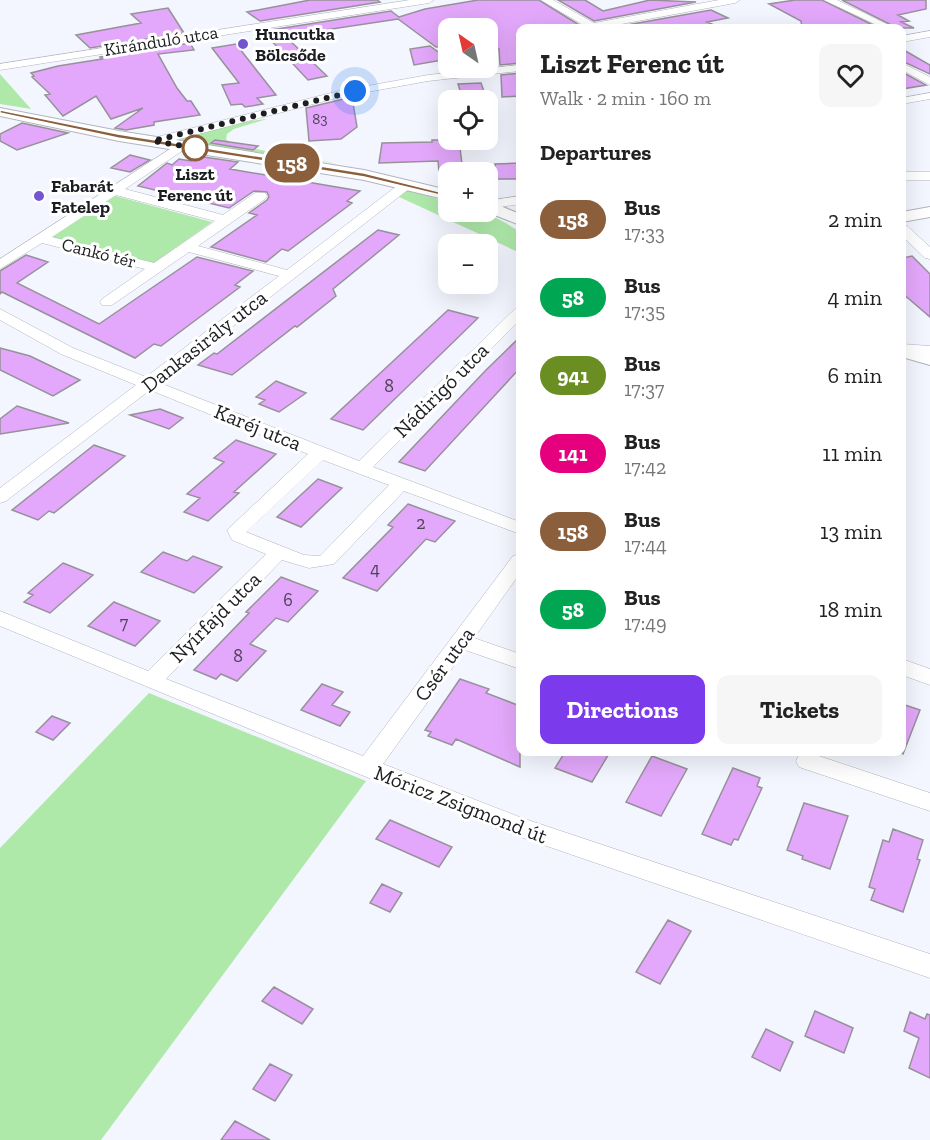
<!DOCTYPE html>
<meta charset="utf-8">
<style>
:root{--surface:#fff;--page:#f6f6f6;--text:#222;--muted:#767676;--accent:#7c3aed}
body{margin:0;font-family:"Zilla Slab",serif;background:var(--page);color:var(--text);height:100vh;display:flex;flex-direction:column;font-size:22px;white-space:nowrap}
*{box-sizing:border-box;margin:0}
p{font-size:20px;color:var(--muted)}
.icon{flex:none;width:33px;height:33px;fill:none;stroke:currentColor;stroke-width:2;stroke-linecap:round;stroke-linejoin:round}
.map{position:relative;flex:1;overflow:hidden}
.panel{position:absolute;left:516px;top:24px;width:390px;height:732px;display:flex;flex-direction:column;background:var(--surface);border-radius:12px;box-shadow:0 6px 24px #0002}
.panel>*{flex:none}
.badge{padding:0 12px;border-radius:20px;font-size:21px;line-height:39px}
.needle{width:39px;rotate:326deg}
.tools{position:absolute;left:438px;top:18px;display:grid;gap:12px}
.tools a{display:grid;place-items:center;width:60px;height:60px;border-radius:12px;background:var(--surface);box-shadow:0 6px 24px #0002;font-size:30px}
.you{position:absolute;width:30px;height:30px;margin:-15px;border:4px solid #fff;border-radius:50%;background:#1a73e8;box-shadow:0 0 0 9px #1a73e833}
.map>.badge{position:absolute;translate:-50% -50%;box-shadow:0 0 0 3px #fff}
h2{padding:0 24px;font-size:22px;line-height:54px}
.round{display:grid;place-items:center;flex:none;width:63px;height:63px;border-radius:12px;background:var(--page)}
.summary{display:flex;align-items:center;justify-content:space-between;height:102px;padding:0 24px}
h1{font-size:28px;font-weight:700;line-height:45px}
.cta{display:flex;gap:12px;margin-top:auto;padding:12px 24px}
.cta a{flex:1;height:69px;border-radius:12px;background:var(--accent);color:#fff;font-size:24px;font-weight:700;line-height:69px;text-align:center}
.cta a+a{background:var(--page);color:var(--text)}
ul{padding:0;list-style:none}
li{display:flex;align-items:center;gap:18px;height:78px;padding:0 24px}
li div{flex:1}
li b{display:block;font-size:22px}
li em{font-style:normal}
li .badge{min-width:66px;font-weight:700;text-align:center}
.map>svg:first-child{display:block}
</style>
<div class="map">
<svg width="930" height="1140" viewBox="0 0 930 1140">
<rect width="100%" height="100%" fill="#f3f6fe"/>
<path fill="#afe9aa" d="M0,74l31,35 -31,-5z
M267,119l-33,10 -7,5 -1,5 7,6 106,19 -168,-24 79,-19z
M407,190l41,12v10c36,0 43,1 72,20v21l-123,-57z
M112,195l100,27 -58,41 -104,-26z
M149,693l217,88 -265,359h-101v-292z"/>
<path fill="#e3a8fb" stroke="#979199" stroke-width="1.5" d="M310,0h67l3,2 -120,19 -13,-9z
M478,0h61l45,28h-64v35l-20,2 -1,-16 -11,2v-23h-40v17l-12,2 -38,-28 -113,17 42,40 -19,4 -42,-45 5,-5 120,-19 8,6 26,-8z
M558,0h27l18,11 47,-11 46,2 -102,19z
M795,0h27l57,28h-77l-1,-7 -32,-17z
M842,0h84v9l-28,6 11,6 -8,1 13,6h-17z
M168,8l16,25 -94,15 -14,-13 65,-12 -10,-9z
M711,10l17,8 -21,4 14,6h-111z
M190,43l4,7 -36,4 19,34 10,13h4l9,14 -46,7v3l-28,5 -11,-2 28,-20 -32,11 -15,-23 -33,20 -18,-21 5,-1 -18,-17 2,-1 -3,-3 27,-7 44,-7 -2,-2z
M236,44l40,51 -19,3 6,6 -18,3 -3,-3 -11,1 -9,-20 17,-2 -27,-35z
M430,46l18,13 -34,6 -4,-16z
M902,49l28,16v9l-28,-13z
M902,72l24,13 -24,4z
M520,73v23l-18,1 -1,-22z
M481,83l6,17h-24l-5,-16z
M352,97l5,30 -16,12 -32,2 -3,-33z
M22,123l46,10 -51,17 -17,-9v-7z
M215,140l43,6 -5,4 -42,-7z
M432,140h27l4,32h-24l-1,-11 -59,2 3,-20 50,-1z
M130,155l20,5 -20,12 -19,-4z
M197,156l41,6 -8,7 130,22 -13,10 5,2 -64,48 -6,-2 -16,13 -55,-15 46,-32 -8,-2 18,-13 2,-3 -2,-5 -13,-1 -25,17 -91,-22 29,-23 5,2 7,-6 12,2z
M520,163v16h-23l-2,-15z
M378,230l21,5 -66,54 3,7 -39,31 -2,-1 -63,49 -34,-10 16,-12 3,1z
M26,255l22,7 -31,21 82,41 98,-67 56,14 -18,14 5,2 -79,59 -7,-2 -19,14 -133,-66 -2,2v-23z
M912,256l18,18v43l-28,-24v-35z
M448,310l30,8 -115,112 -32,-11z
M520,337v31l-95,103 -26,-9 87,-92z
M0,348l30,8 50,24 -27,16 -53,-26z
M276,381l30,12 -27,19 -20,-8 6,-4 -9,-3z
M17,406l52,17 -69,11v-15z
M160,409l23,9 -14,11 -39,-14z
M236,440l40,14 -42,38 5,1 -31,28 -24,-9 16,-14 -13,-4 37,-32 -10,-4z
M94,445l31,11 -71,57 -5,-2 -11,9 -26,-10z
M318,479l24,9 -41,39 -24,-10z
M408,504l47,17 -20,21 -9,-3 -49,52 -34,-13 50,-51 -5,-2z
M163,552l24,9 6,-5 29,11 -28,26 -53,-21z
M63,563l30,12 -43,38 -26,-11 9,-7 -5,-2z
M281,577l37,14 -30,31 -12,-4 -26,26 16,7 -29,30 -16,-7 -5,5 -22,-9 55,-57 -3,-1z
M114,602l46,19 -25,25 -47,-20z
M460,679l29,10 -3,4 34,13v61l-64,-28 -4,6 -24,-9 3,-4 -6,-2z
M322,684l21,8 -11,13 18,7 -10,14 -39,-16z
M902,704l18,6 -17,44 -1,-1z
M52,716l18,7 -17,17 -17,-8z
M565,752h45l-18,30 -37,-14z
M652,756l35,13 -26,47 -35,-14z
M733,768l27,10 -3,8 5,2 -24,52 -4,-1 -3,6 -29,-11z
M804,803l44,13 -18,53 -28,-10 1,-3 -16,-6z
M390,820l62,27 -13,20 -63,-28z
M893,829l30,11 -6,19 3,1 -17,52 -32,-12 4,-11 -6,-2 14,-47 6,2z
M382,884l20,9 -12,19 -20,-9z
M668,920l23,11 -31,53 -24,-12z
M274,987l39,22 -11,15 -40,-23z
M815,1011l38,17 -9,25 -39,-17z
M910,1012l15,7 2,-5 3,1v63l-21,-10 10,-30 -15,-7z
M766,1029l27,13 -13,29 -28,-14z
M270,1064l22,11 -17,26 -22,-12z
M235,1121l35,19h-49z"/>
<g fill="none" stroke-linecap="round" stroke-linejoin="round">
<defs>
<path id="minor" d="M410,0h24l-5,3 -429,67v-6z
M541,0h12l41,23 125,-23h21l-5,3 -135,25h-12z
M824,0h13l58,28h-12z
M930,31v6l-28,5v-6z
M902,63l28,14v8l-28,-15z
M520,65v6l-92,10 -88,16 -187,49 -6,-4 2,-3 190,-48 89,-16z
M930,93v6l-28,5v-6z
M181,142l4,1 2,3 -2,3 -60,40 98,26 32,-22h10l2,3 -2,3 -67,47 89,24 115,-88 5,-1 7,4 -254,198 199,78 156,-152 5,-1v12l-147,147 147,55v12l-116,-43 -70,73 -25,4 -27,-8 -116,119 197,77 150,-200 7,-2v19l-46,65 46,16v15l-55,-19 -82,114 139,54 408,136v24l-424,-146 -147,-58 -359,-148v-15l148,60 118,-117 -34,-14 -5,-10 81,-76 -158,-64 -144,111 -6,2v-15l136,-103 -75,-31 -61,-34v-11l73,39 73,29 133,-101 -90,-24 -77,53h-10l-2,-3 2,-3 43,-30 -103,-26 -42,26v-10zM116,195l99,26 -61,42 -102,-26zM323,460l66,25 -69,71 -16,-1 -58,-23z
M902,172h28v8h-28z
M520,196v8l-32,5v-8z
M902,225l5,1 23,21v12l-5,-1 -23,-22z
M902,344l28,2v10l-28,-2z
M902,659l28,10v16l-28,-10z
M807,752l123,41v18l-131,-44 -3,-6 3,-6z"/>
<path id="tertiary" d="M0,108l119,23 245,39 84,20v10l-84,-20 -245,-39 -119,-25z
M488,201l32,13v11l-33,-13z
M930,207v10l-28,5v-10z
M902,345l28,8v12l-28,-8z"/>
</defs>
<use href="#minor" stroke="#b2b5bf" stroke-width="1"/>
<use href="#tertiary" stroke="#b2b5bf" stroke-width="2"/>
<use href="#minor" fill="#fff" fill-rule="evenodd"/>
<use href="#tertiary" fill="#fff" fill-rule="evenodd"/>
</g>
<path fill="#8b5e3c" stroke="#fff" stroke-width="1.5" d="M0,110l118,24 246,39 88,22 -4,2 -84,-20 -246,-39 -118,-25z"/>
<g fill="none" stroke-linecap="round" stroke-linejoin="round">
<path stroke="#1c1d20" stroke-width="6" stroke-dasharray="0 10.8" d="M195,148l8,1 -50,-8 202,-50"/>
</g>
<g fill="#7355cf" stroke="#fff" stroke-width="2">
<circle cx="243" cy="44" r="6"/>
<circle cx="39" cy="196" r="6"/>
</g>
<circle fill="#fff" stroke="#8b5e3c" stroke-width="3" cx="195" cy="148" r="12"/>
<g text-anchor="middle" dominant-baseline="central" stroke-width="6" stroke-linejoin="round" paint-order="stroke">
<g font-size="15" fill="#4e4057">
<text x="320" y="119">83</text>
</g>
<g font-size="18" font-weight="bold" fill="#1c1d20" stroke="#fff" text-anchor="start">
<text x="255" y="34">Huncutka<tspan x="255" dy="21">Bölcsőde</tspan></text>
<text x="51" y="186">Fabarát<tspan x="51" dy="21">Fatelep</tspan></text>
</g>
<g font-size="18" fill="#1c1d20" stroke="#fff">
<text transform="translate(161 41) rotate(-9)">Kiránduló utca</text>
<text transform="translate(99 253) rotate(14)">Cankó tér</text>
</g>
<g font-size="18" font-weight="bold" fill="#1c1d20" stroke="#fff">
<text x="195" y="174">Liszt<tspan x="195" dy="21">Ferenc út</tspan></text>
</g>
<g font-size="18" fill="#4e4057">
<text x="389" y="386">8</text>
<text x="421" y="523">2</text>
<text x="375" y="569">4</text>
<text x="288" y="600">6</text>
<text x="124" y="623">7</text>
<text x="238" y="656">8</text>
</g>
<g font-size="21" fill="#1c1d20" stroke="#fff">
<text transform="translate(204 341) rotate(-38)">Dankasirály utca</text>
<text transform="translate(441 390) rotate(-45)">Nádirigó utca</text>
<text transform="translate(258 427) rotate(22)">Karéj utca</text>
<text transform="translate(215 617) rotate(-45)">Nyírfajd utca</text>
<text transform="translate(444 664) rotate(-54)">Csér utca</text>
<text transform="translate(461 804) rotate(21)">Móricz Zsigmond út</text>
</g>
</g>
</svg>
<div class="tools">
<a><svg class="needle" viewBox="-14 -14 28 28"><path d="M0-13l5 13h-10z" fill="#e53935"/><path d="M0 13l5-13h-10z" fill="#767676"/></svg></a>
<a><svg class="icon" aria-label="locate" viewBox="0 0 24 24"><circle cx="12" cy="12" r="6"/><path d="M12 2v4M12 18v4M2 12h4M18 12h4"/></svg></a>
<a>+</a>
<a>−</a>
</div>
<div class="you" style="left:355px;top:91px"></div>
<b class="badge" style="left:292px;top:163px;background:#8b5e3c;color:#fff">158</b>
<section class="panel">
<div class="summary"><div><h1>Liszt Ferenc út</h1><p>Walk · 2 min · 160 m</p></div><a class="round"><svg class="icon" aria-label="heart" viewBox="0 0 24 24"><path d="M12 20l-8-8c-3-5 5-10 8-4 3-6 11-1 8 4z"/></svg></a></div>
<h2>Departures</h2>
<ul>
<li><span class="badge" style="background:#8b5e3c;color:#fff">158</span><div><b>Bus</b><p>17:33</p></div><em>2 min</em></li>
<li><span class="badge" style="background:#00a651;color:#fff">58</span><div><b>Bus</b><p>17:35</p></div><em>4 min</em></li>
<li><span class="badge" style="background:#6b8e23;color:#fff">941</span><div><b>Bus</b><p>17:37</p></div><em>6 min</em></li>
<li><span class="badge" style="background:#e6007e;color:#fff">141</span><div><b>Bus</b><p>17:42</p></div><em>11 min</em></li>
<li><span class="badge" style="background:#8b5e3c;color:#fff">158</span><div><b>Bus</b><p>17:44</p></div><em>13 min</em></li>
<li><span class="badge" style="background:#00a651;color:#fff">58</span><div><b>Bus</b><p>17:49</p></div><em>18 min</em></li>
</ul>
<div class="cta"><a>Directions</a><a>Tickets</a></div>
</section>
</div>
